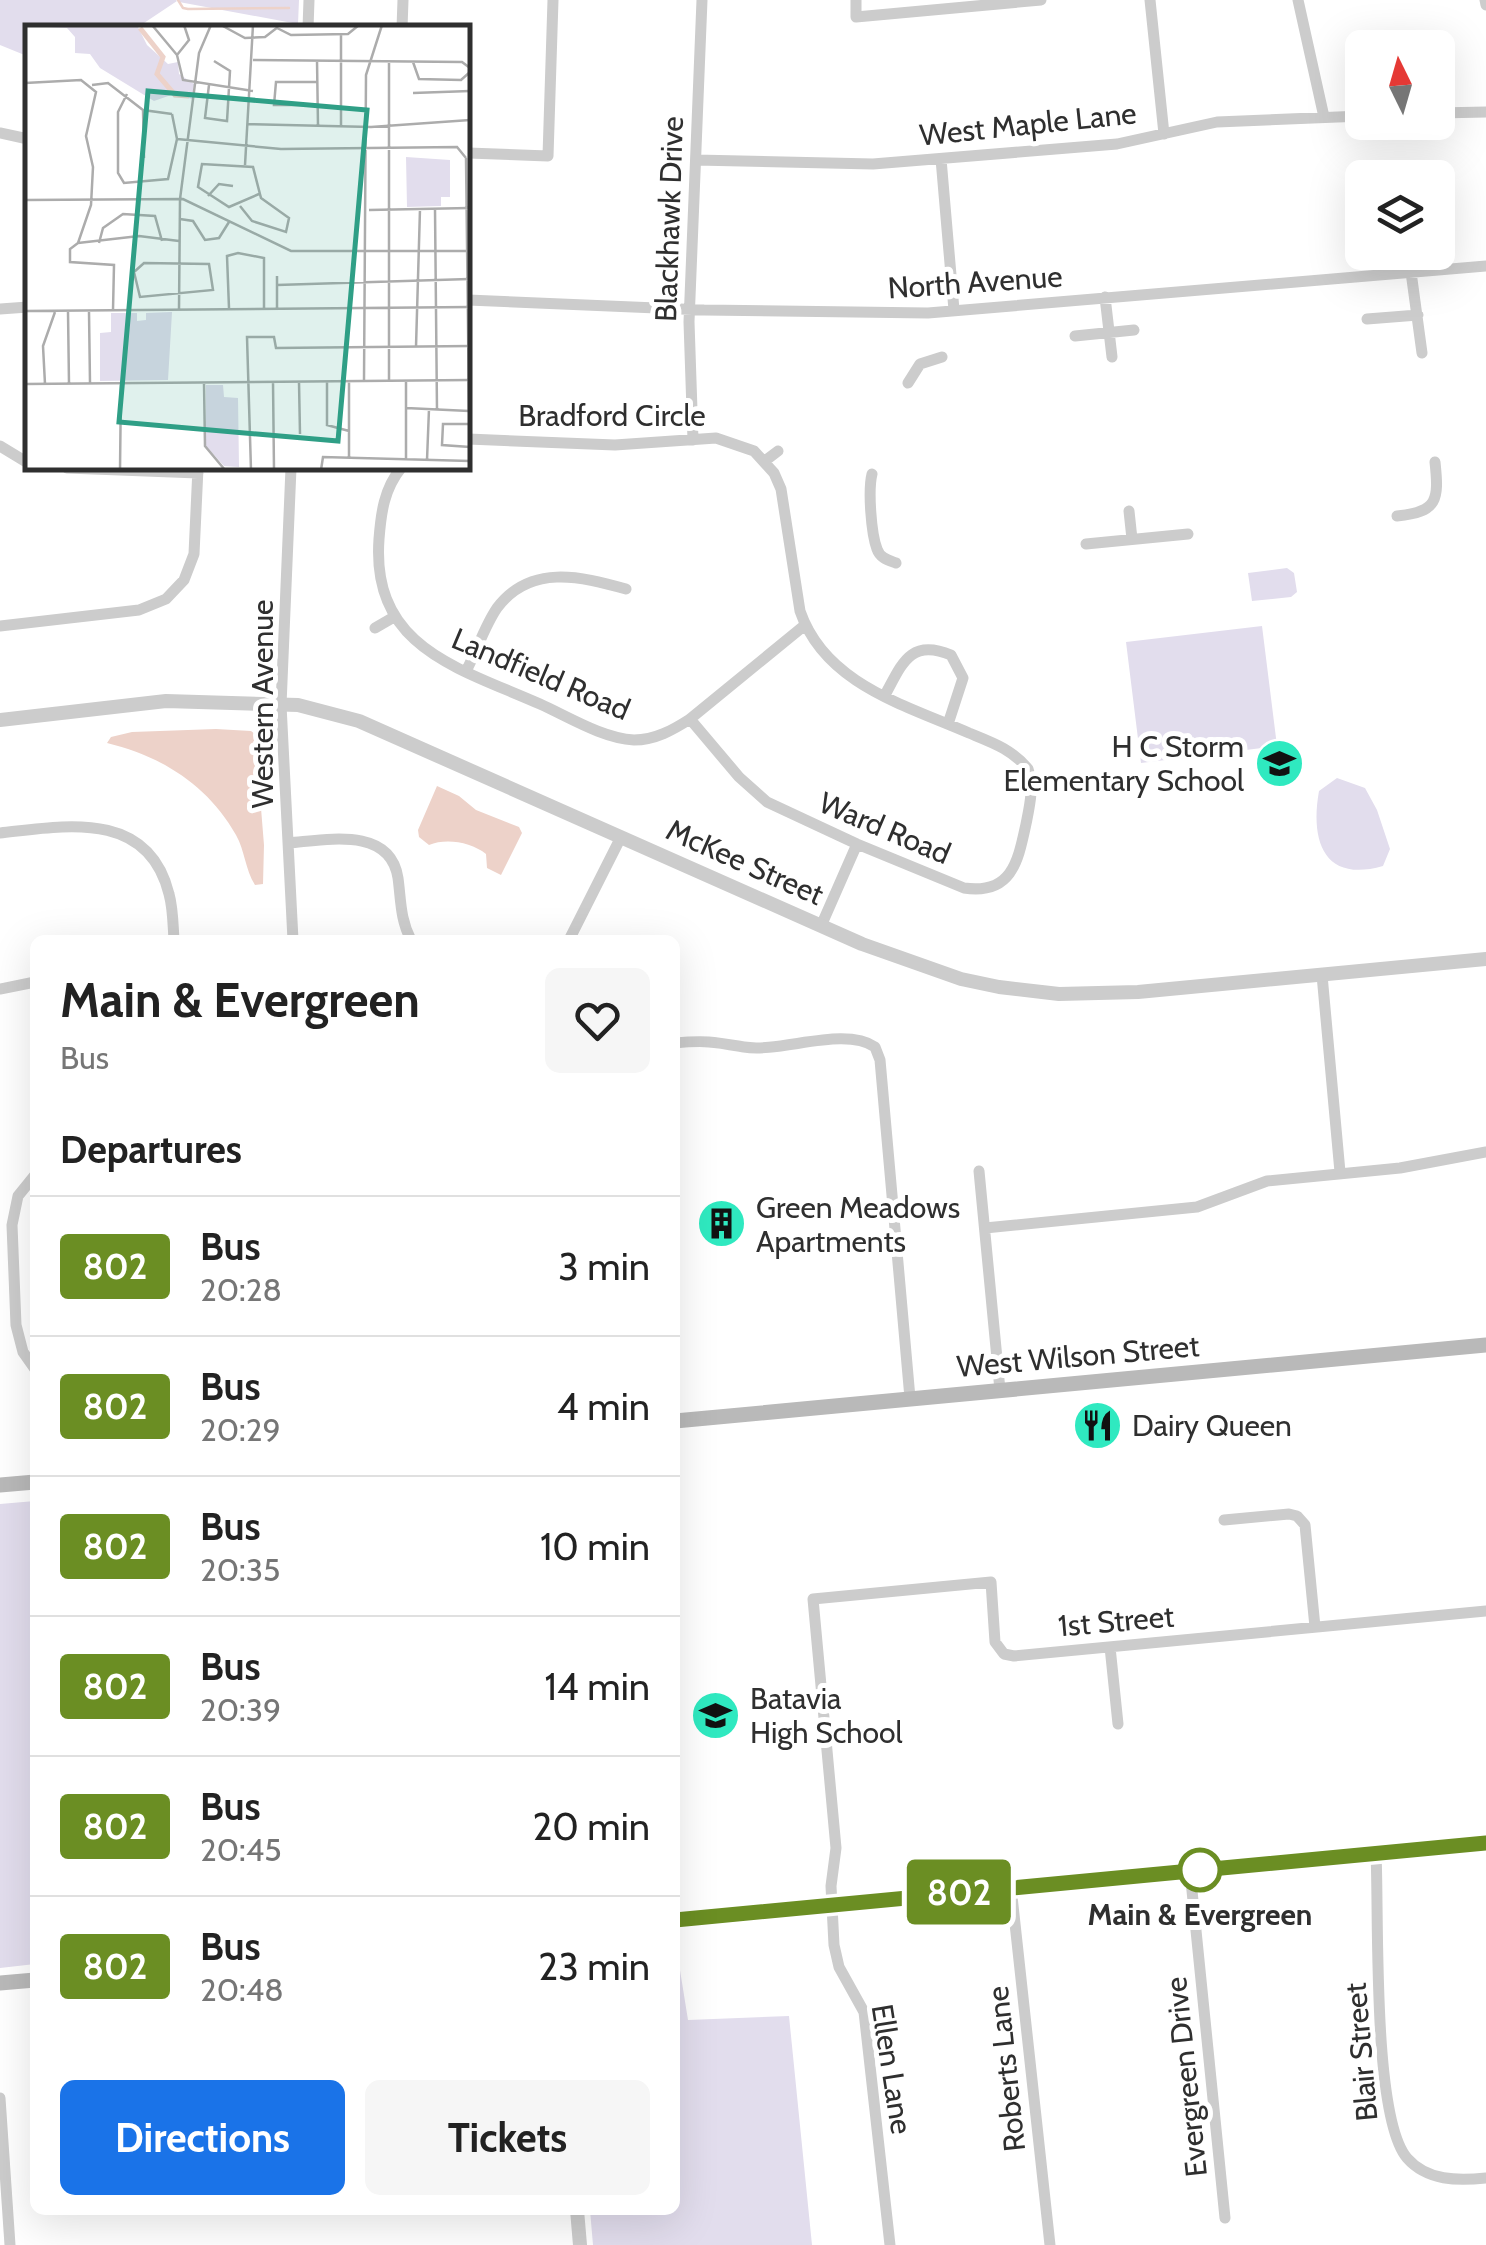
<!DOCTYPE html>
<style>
:root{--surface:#fff;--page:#f6f6f6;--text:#222;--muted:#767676;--line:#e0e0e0;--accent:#1a73e8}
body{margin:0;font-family:Cabin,sans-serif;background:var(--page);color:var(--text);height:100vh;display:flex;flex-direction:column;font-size:38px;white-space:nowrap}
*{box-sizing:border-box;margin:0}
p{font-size:32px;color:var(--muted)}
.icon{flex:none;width:55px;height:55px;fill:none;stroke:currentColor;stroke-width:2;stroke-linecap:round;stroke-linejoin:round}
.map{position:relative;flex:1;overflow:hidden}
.panel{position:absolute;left:30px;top:935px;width:650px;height:1280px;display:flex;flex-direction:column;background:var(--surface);border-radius:15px;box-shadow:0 10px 40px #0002}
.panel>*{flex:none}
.badge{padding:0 20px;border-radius:8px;font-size:35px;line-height:65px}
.needle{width:65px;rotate:355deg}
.tools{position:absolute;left:1345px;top:30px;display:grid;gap:20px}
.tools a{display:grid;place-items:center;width:110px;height:110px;border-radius:15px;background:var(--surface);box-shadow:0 10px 40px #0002;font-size:50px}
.map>.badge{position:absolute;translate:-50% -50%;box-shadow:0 0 0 5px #fff}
h2{padding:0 30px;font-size:38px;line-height:90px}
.round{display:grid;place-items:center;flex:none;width:105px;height:105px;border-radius:15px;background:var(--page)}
.overview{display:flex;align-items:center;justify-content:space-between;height:170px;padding:0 30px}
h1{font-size:48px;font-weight:800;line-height:75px}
.primary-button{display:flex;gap:20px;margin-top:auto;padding:20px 30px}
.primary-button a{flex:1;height:115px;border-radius:15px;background:var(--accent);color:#fff;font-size:40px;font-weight:800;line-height:115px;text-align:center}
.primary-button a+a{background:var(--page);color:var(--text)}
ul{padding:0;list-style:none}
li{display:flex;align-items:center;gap:30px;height:140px;padding:0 30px;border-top:2px solid var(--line)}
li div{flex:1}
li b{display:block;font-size:38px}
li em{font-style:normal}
li .badge{min-width:110px;font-weight:700;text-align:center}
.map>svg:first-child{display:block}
</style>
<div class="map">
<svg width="1486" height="2245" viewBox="0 0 1486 2245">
<rect width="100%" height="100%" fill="#fff"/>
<path fill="#e2dded" d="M0,0h176l1,1 -39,26 -110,1 -1,28 -27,-11z
M178,0h121l-1,24 -119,-22z
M1287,568l7,5 3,19 -6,5 -39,4 -4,-28z
M1262,626l15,120 -136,17 -15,-121z
M1337,778l28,10 12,22 13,39 -7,17c-59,17 -73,-25 -64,-75z
M35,1501v463l-35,4v-464z
M675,1939l13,81 101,-4 23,229h-219l-3,-35h85z"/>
<path fill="#edd2c9" d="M216,729l35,2 4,3 9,111 -1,39 -8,1c-10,-16 -10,-34 -19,-50 -28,-50 -75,-79 -129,-92l4,-6 21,-5z
M437,786l22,10 17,14 43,17 3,6 -21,42 -14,-7 -1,-14c-15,-12 -40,-16 -57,-9l-10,-8 -1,-7z"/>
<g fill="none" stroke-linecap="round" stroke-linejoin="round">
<path stroke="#edd2c9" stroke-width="2.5" d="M178,0l5,8 5,1 101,-1"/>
<path stroke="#ccc" stroke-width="11" d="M856,0v17l185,-17
M1150,0l14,134
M1298,0l26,117
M1485,0l1,5
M308,28l1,-28
M402,28l1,-28
M1438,113l48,-1
M0,133l28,6
M468,153l80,3 5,-156
M941,159l13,151
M696,160l177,4 244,-20 100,-22 145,-6
M1411,272l11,81
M1105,297l7,60
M468,300l236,10 224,3 558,-47
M0,309l28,-2
M1367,319l51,-4
M1075,336l59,-6
M908,383l12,-19 22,-7
M468,439l147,6 101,-7 38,13 20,22 7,16 19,122c25,73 105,94 169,122 22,9 43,16 59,36 6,19 2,35 -2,55 -8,37 -14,71 -62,64l-107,-44 -90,-42 -28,-25 -49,-58
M693,440l-4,-118 13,-322
M0,446l28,17
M765,461l13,-10
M67,468l131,5
M291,468l-10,237 12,235
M401,468c-17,21 -20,45 -22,71 -8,109 80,129 161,165 29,13 62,34 94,36 21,0 39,-10 56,-21l115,-94
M872,474c-4,16 -1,59 5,75 3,9 11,11 19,14
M1129,511l3,28
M1397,516c41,-4 42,-16 38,-54
M1086,544l102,-10
M0,626l139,-16 27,-11 18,-19 10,-26 4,-86
M375,628l19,-11
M466,671c11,-20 18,-44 31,-63 33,-44 83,-32 129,-19
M885,695c17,-31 25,-57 66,-40l12,23 -15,46
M0,833c64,-7 148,-24 169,61 4,14 4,31 5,46
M289,843c37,-3 101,-17 109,35 3,22 2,41 13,62
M821,926l36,-82
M569,940l52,-103
M1322,975l18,197
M0,989l35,-7
M675,1043c31,-3 40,-1 69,4 37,6 100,-21 131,0l5,13 30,338
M979,1171l21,219
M35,1175l-17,21 -6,29 4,100 7,27 12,17
M985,1228l212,-21 70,-26 133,-13 86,-16
M1224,1520l65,-6 8,2 8,9 10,102
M1110,1647l8,77
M1376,1853c3,62 -4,264 31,305 20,23 51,23 79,20
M1190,1871l35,347
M1011,1887l39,358
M0,2098l10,147
M890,2245l-26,-233 -25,-45 -5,-22 -3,-59 5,-38 -23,-249 178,-17 4,60 9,12 10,2 472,-45"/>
<path stroke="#ccc" stroke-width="14" d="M0,720l166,-19 132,4 61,16 503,223 99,35 38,8 60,7 79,-2 348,-33
M577,2210l3,35"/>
<path stroke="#b9b9b9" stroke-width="15" d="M675,1421l811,-76
M0,1485l35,-3
M675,1920l811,-77
M0,1983l35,-3"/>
</g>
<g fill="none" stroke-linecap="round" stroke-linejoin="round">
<defs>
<path id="line" d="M675,1920l811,-77"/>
</defs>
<use href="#line" stroke="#fff" stroke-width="22"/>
<use href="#line" stroke="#6b8e23" stroke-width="15"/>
</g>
<defs>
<symbol id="school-disc" viewBox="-11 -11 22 22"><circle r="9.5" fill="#2fe9c0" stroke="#fff"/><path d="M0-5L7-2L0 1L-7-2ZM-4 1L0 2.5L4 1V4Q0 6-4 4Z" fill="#111"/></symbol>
<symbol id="building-disc" viewBox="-11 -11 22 22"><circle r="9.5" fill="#2fe9c0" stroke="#fff"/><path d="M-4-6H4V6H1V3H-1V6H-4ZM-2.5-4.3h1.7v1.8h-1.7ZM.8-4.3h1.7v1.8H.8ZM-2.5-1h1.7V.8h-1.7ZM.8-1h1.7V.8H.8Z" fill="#111"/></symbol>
<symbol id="restaurant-disc" viewBox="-11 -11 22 22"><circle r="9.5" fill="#2fe9c0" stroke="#fff"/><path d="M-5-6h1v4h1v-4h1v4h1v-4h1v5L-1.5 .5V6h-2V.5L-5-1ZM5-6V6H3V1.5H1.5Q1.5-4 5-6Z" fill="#111"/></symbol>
</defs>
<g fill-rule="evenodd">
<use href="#school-disc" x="1252" y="736" width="55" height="55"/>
<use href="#building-disc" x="694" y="1196" width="55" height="55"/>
<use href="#restaurant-disc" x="1070" y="1398" width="55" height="55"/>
<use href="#school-disc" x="688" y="1688" width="55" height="55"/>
</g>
<circle fill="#fff" stroke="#6b8e23" stroke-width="5" cx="1200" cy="1870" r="20"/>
<g text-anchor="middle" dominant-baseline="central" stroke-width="10" stroke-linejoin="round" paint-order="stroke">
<g font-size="30" fill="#2f2f2f" stroke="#fff">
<text transform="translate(1028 124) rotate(-6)">West Maple Lane</text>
<text transform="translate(669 219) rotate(-88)">Blackhawk Drive</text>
<text transform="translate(975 282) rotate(-4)">North Avenue</text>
<text x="612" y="415">Bradford Circle</text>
<text transform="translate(541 674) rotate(23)">Landfield Road</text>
<text transform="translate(262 704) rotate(-90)">Western Avenue</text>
<text transform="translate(885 828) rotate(23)">Ward Road</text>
<text transform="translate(745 862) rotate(24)">McKee Street</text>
<text transform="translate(1078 1356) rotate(-5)">West Wilson Street</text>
<text transform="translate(1116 1621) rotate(-5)">1st Street</text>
<text transform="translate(1361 2052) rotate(-95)">Blair Street</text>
<text transform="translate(892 2069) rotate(81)">Ellen Lane</text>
<text transform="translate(1006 2069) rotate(-96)">Roberts Lane</text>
<text transform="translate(1186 2077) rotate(-96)">Evergreen Drive</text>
</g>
<g font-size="30" fill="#2f2f2f" stroke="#fff" text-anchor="start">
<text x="1244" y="746" text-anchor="end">H C Storm<tspan x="1244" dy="34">Elementary School</tspan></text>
<text x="756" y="1207">Green Meadows<tspan x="756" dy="34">Apartments</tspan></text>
<text x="1132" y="1425">Dairy Queen</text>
<text x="750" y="1698">Batavia<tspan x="750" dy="34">High School</tspan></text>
</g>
<g font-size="30" font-weight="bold" fill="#2f2f2f" stroke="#fff">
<text x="1200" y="1914">Main &amp; Evergreen</text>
</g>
</g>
<g transform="translate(25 25)">
<rect width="445" height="445" fill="#fff"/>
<path d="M112,0l10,20 21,19 10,-2 1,12 15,10 -2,15 -18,-5 -20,7 -54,-33 -10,-14 -15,-1v-16l-8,-9 -42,-2zM381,132l44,3v37h-9v9l-34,1zM147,287l-4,68 -68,1v-48l11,-1v-19h26v8l9,-1v-7zM181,360h17l1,12 14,1 1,69 -15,-1 -18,-20z" fill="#e2dded"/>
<path fill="none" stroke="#edd2c9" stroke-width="5" d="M115,3l23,29 -6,17 18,21 14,1"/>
<path fill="none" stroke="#acacac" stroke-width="2.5" d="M127,0l25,30 6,25 70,11M196,0l24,13 20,-1 13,-10M252,3l14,7 57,-1 11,-9M316,9v92M152,30l12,-15 -5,-15M228,35l209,2 8,6M292,35l1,66M364,37v318M388,37l6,17 42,1 9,-8M292,57h-41l-2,23h43M0,58l56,-3 15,12 -10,44 7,31 -2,38 -13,38M67,60l16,-2 35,27 29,4M184,60l-4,33 22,3 3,-50 -16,-10M388,68l57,-2M102,69l-9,18v61l6,10 44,-4 9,-40 -5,-25M118,85l1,48M223,99l123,3 99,-7M152,114l104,10 176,-2 9,11M441,133l3,253M220,140l8,-140M183,171l11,-12 14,2M0,175l158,-1 108,52h179M215,181l12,15 34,11 3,-14 -28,-20 -8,-31 -51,-3 -4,23 31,20 30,-13M410,184l2,201M344,185l100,-2M155,194l13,2 12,19 14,-2 10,-16M53,218l-8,6v13l44,3 -1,45M53,218l61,-7 40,5M74,218l4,-15 20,-14 32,2 7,25M119,238l65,1 4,26 -73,7 -6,-25zM252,251v32M252,260l192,-6M204,283l-2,-52 11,-3 26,5v51M154,285l1,-111 19,-146 12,-28M0,286l445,-4M43,287l1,72M64,287l1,71M391,322l4,-138M339,356l2,-306 16,-50M381,356v78M248,357l1,88M274,357l1,52M302,357v43l22,6M324,357v76M179,358l1,63 20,24M0,359l445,-4M20,359l-2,-38 12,-34M381,383l63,3M445,399h-27l-1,21 28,2M402,435l2,-51M95,445l1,-87M226,445l-4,-133h27l2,11 194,-2M296,445l2,-13 147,4"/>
<path fill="#2f9f86" fill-opacity="0.15" stroke="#2f9f86" stroke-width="5" d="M123,66l219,19 -29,331 -219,-19z"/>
<rect width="445" height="445" fill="none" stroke="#2f2f2f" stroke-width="5"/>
</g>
</svg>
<div class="tools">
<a><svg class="needle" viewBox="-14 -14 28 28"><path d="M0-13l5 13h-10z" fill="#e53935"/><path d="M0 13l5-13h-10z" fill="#767676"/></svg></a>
<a><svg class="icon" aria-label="layers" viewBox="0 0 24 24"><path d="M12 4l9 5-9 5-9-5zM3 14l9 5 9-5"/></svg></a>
</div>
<b class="badge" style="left:959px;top:1892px;background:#6b8e23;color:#fff">802</b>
<section class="panel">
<div class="overview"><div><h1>Main &amp; Evergreen</h1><p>Bus</p></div><a class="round"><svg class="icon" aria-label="heart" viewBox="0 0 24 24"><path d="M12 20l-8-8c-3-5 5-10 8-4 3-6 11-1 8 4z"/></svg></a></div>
<h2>Departures</h2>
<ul>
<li><span class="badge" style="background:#6b8e23;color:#fff">802</span><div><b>Bus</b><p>20:28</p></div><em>3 min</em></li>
<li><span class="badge" style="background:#6b8e23;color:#fff">802</span><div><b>Bus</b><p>20:29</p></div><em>4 min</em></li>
<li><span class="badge" style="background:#6b8e23;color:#fff">802</span><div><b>Bus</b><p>20:35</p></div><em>10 min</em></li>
<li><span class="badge" style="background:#6b8e23;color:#fff">802</span><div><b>Bus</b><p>20:39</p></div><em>14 min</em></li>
<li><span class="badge" style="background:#6b8e23;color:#fff">802</span><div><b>Bus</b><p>20:45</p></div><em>20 min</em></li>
<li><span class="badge" style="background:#6b8e23;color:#fff">802</span><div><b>Bus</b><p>20:48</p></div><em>23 min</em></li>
</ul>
<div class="primary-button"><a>Directions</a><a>Tickets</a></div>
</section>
</div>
